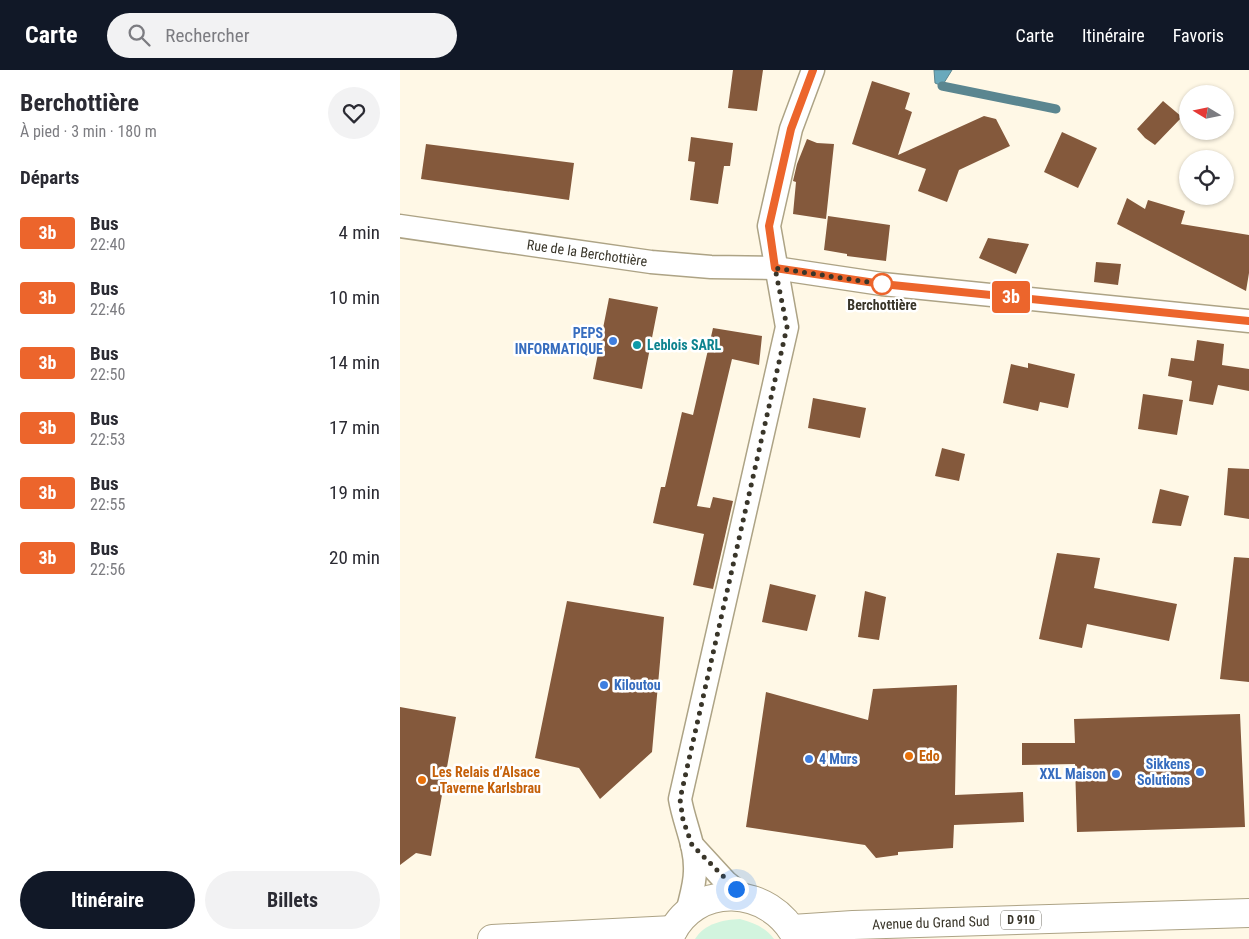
<!DOCTYPE html>
<html lang="fr">
<meta charset="utf-8">
<style>
:root{--surface:#fff;--page:#f2f2f3;--text:#2b2b33;--muted:#7c7c81;--accent:#111827}
body{margin:0;font-family:"Roboto Condensed",sans-serif;background:var(--page);color:var(--text);height:100vh;display:flex;flex-direction:column;font-size:19px;white-space:nowrap}
*{box-sizing:border-box;margin:0}
p{font-size:16px;color:var(--muted)}
.icon{flex:none;width:28px;height:28px;fill:none;stroke:currentColor;stroke-width:2;stroke-linecap:round;stroke-linejoin:round}
.map{position:relative;flex:1;overflow:hidden}
.panel{display:flex;flex-direction:column;background:var(--surface);width:400px}
.panel>*{flex:none}
.badge{padding:0 10px;border-radius:4px;font-size:18px;line-height:32px}
.needle{width:32px;rotate:280deg}
.fabs{position:absolute;left:779px;top:15px;display:grid;gap:10px}
.fabs a{display:grid;place-items:center;width:55px;height:55px;border-radius:50%;background:var(--surface);box-shadow:0 1px 4px #0004;font-size:25px}
.you{position:absolute;width:25px;height:25px;margin:-12px;border:4px solid #fff;border-radius:50%;background:#1a73e8;box-shadow:0 0 0 8px #1a73e833}
.map>.badge{position:absolute;translate:-50% -50%;box-shadow:0 0 0 2px #fff}
h2{padding:0 20px;font-size:19px;line-height:45px}
.round{display:grid;place-items:center;flex:none;width:52px;height:52px;border-radius:26px;background:var(--page)}
.overview{display:flex;align-items:center;justify-content:space-between;height:85px;padding:0 20px}
h1{font-size:24px;font-weight:700;line-height:38px}
.cta{display:flex;gap:10px;margin-top:auto;padding:10px 20px}
.cta a{flex:1;height:58px;border-radius:30px;background:var(--accent);color:#fff;font-size:20px;font-weight:700;line-height:58px;text-align:center}
.cta a+a{background:var(--page);color:var(--text)}
ul{padding:0;list-style:none}
li{display:flex;align-items:center;gap:15px;height:65px;padding:0 20px}
li div{flex:1}
li b{display:block;font-size:19px}
li em{font-style:normal}
li .badge{min-width:55px;font-weight:700;text-align:center}
header{display:flex;align-items:center;gap:30px;box-sizing:border-box;height:70px;padding:0 25px;background:var(--accent);color:#fff}
header strong{font-size:24px}
nav{display:flex;gap:28px;margin-inline-start:auto;font-size:18px}
.search{width:350px;height:45px;background:var(--page);display:flex;align-items:center;gap:12px;box-sizing:border-box;padding:0 18px;border-radius:28px;color:var(--muted);font-size:19px}
main{display:flex;flex:1;min-height:0}
.map>svg:first-child{display:block}
</style>
<header>
<strong>Carte</strong>
<div class="search"><svg class="icon" aria-label="search" viewBox="0 0 24 24"><circle cx="10" cy="10" r="6"/><path d="M15 15l6 6"/></svg>Rechercher</div>
<nav><a>Carte</a><a>Itinéraire</a><a>Favoris</a></nav>
</header>
<main>
<section class="panel">
<div class="overview"><div><h1>Berchottière</h1><p>À pied · 3 min · 180 m</p></div><a class="round"><svg class="icon" aria-label="heart" viewBox="0 0 24 24"><path d="M12 20l-8-8c-3-5 5-10 8-4 3-6 11-1 8 4z"/></svg></a></div>
<h2>Départs</h2>
<ul>
<li><span class="badge" style="background:#ec652c;color:#fff">3b</span><div><b>Bus</b><p>22:40</p></div><em>4 min</em></li>
<li><span class="badge" style="background:#ec652c;color:#fff">3b</span><div><b>Bus</b><p>22:46</p></div><em>10 min</em></li>
<li><span class="badge" style="background:#ec652c;color:#fff">3b</span><div><b>Bus</b><p>22:50</p></div><em>14 min</em></li>
<li><span class="badge" style="background:#ec652c;color:#fff">3b</span><div><b>Bus</b><p>22:53</p></div><em>17 min</em></li>
<li><span class="badge" style="background:#ec652c;color:#fff">3b</span><div><b>Bus</b><p>22:55</p></div><em>19 min</em></li>
<li><span class="badge" style="background:#ec652c;color:#fff">3b</span><div><b>Bus</b><p>22:56</p></div><em>20 min</em></li>
</ul>
<div class="cta"><a>Itinéraire</a><a>Billets</a></div>
</section>
<div class="map">
<svg width="849" height="869" viewBox="0 0 849 869">
<rect width="100%" height="100%" fill="#fff8e6"/>
<path fill="#d2f4de" d="M340,849c14,4 25,8 34,20h-79c10,-16 28,-19 45,-20z"/>
<path fill="#69a9bc" stroke="#5b8690" d="M534,0h18l-10,16 -7,-3z"/>
<g fill="none" stroke-linecap="round" stroke-linejoin="round">
<path stroke="#5b8690" stroke-width="9" d="M542,16l114,23"/>
</g>
<path fill="#84593c" d="M333,0h30l-6,41 -29,-3z
M472,11l38,12 -5,16 7,3 -14,43 86,-39 12,3 14,27 -51,24 -12,32 -29,-11 8,-22 -74,-25z
M763,31l19,16 -27,28 -10,-7 -8,-9z
M662,62l35,16 -19,40 -34,-16z
M291,67l42,6 -3,23h-6l-6,38 -28,-4 5,-38 -7,-1z
M407,69l10,4 17,1 -8,75 -33,-5 3,-32 -3,-1 4,-17z
M26,74l148,19 -5,37 -148,-21z
M727,128l18,11 3,-9 37,11 -4,13 68,11v38l-3,18 -129,-67z
M428,146l62,9 -4,36 -39,-5v-2l-23,-4z
M588,168l41,6 -13,30 -37,-16z
M696,192l25,2 -3,21 -24,-3z
M209,228l49,9 -16,82 -49,-10z
M313,258l49,8 -3,29 -27,-6 -35,147 13,2 3,-11 20,4 -20,88 -20,-4 11,-51 -51,-11 8,-36h4l17,-75 11,3z
M797,270l27,4 -2,21 27,4v22l-31,-6 -5,20 -24,-4 3,-20 -24,-5 3,-18 23,3z
M628,293l47,11 -7,34 -28,-6 -2,9 -35,-8 8,-39 17,4z
M743,324l40,6 -6,35 -39,-6z
M413,328l53,10 -6,30 -52,-10z
M542,378l23,6 -6,27 -24,-5z
M828,398l21,1v50l-25,-4z
M760,419l29,7 -8,30 -29,-3z
M657,483l43,5 -6,30 83,16 -8,37 -82,-17 -5,24 -43,-9z
M834,487l15,1v124l-29,-3z
M370,514l46,11 -9,36 -45,-9z
M465,521l21,6 -7,43 -21,-3z
M167,531l97,16 -12,135 -52,47 -21,-31 -44,-10z
M557,615l-2,110 68,-3 1,30 -70,3 -1,23 -55,4v3l-22,3 -11,-13 -119,-18 20,-135 102,28 5,-31z
M0,637l56,10 -25,139 -15,-3 -16,12z
M840,644l5,113 -168,5 -2,-68 -53,1v-22h53l-1,-24z"/>
<g fill="none" stroke-linecap="round" stroke-linejoin="round">
<defs>
<g id="street">
<path id="s1" d="M0,156l251,36 60,5 64,1 107,16 367,37"/>
<path d="M292,775l34,37 19,15"/>
<path d="M287,843c3,-14 8,-28 8,-42 1,-25 -11,-48 -15,-72l107,-472 -18,-101 22,-97 22,-59"/>
</g>
<g id="primary">
<path id="s2" d="M392,859l61,-4 396,-12"/>
<path d="M92,869l181,-9"/>
<path d="M269,869c24,-59 102,-54 128,0"/>
</g>
</defs>
<use href="#street" stroke="#ada385" stroke-width="25"/>
<use href="#primary" stroke="#ada385" stroke-width="30"/>
<use href="#street" stroke="#fff" stroke-width="22"/>
<use href="#primary" stroke="#fff" stroke-width="28"/>
</g>
<g fill="none" stroke-linecap="round" stroke-linejoin="round">
<defs>
<path id="line" d="M413,0l-22,59 -22,97 6,42 107,16 367,37"/>
</defs>
<use href="#line" stroke="#fff" stroke-width="11"/>
<use href="#line" stroke="#ec652c" stroke-width="8"/>
<path stroke="#393529" stroke-width="5" stroke-dasharray="0 9" d="M336,819l-44,-44 -9,-25 -3,-21 107,-472 -12,-59 107,16"/>
</g>
<circle fill="#fff" stroke="#ec652c" stroke-width="2.5" cx="482" cy="214" r="10"/>
<g fill="#3f7fe0" stroke="#fff" stroke-width="2">
<circle cx="213" cy="271" r="5"/>
<circle cx="204" cy="615" r="5"/>
<circle cx="409" cy="689" r="5"/>
<circle cx="800" cy="702" r="5"/>
<circle cx="716" cy="704" r="5"/>
</g>
<circle fill="#0f9aa8" stroke="#fff" stroke-width="2" cx="237" cy="275" r="5"/>
<g fill="#e8710a" stroke="#fff" stroke-width="2">
<circle cx="509" cy="686" r="5"/>
<circle cx="22" cy="710" r="5"/>
</g>
<g text-anchor="middle" dominant-baseline="central" stroke-width="5" stroke-linejoin="round" paint-order="stroke">
<rect fill="#fff" stroke="#747269" stroke-width="1" x="601" y="840.5" width="40" height="19" rx="4"/>
<g font-size="12" font-weight="bold" fill="#393529">
<text x="621" y="850">D 910</text>
</g>
<g font-size="14" fill="#393529" stroke="#fff">
<text stroke="none"><textPath href="#s1" startOffset="189">Rue de la Berchottière</textPath></text>
<text stroke="none"><textPath href="#s2" startOffset="139">Avenue du Grand Sud</textPath></text>
</g>
<g font-size="14" font-weight="bold" fill="#393529" stroke="#fff">
<text x="482" y="235">Berchottière</text>
</g>
<g font-size="14" font-weight="bold" fill="#366cbe" stroke="#fff" text-anchor="end">
<text x="203" y="263">PEPS<tspan x="203" dy="16">INFORMATIQUE</tspan></text>
<text x="214" y="615" text-anchor="start">Kiloutou</text>
<text x="419" y="689" text-anchor="start">4 Murs</text>
<text x="790" y="694">Sikkens<tspan x="790" dy="16">Solutions</tspan></text>
<text x="706" y="704">XXL Maison</text>
</g>
<g font-size="14" font-weight="bold" fill="#0d838f" stroke="#fff" text-anchor="start">
<text x="247" y="275">Leblois SARL</text>
</g>
<g font-size="14" font-weight="bold" fill="#c56008" stroke="#fff" text-anchor="start">
<text x="519" y="686">Edo</text>
<text x="32" y="702">Les Relais d’Alsace<tspan x="32" dy="16">- Taverne Karlsbrau</tspan></text>
</g>
</g>
</svg>
<div class="fabs">
<a><svg class="needle" viewBox="-14 -14 28 28"><path d="M0-13l5 13h-10z" fill="#e53935"/><path d="M0 13l5-13h-10z" fill="#7c7c81"/></svg></a>
<a><svg class="icon" aria-label="locate" viewBox="0 0 24 24"><circle cx="12" cy="12" r="6"/><path d="M12 2v4M12 18v4M2 12h4M18 12h4"/></svg></a>
</div>
<div class="you" style="left:336px;top:819px"></div>
<b class="badge" style="left:611px;top:227px;background:#ec652c;color:#fff">3b</b>
</div>
</main>
